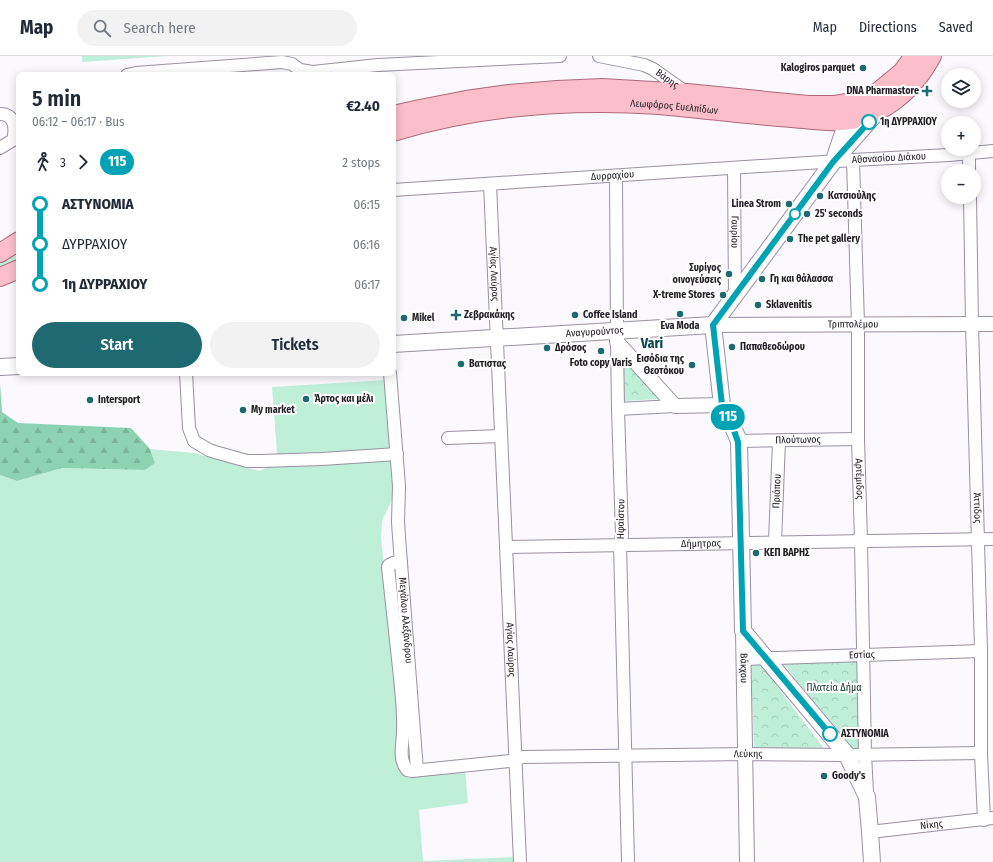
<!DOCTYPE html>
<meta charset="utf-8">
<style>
:root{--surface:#fff;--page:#f2f2f3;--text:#1f2937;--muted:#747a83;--line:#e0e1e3;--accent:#1e6a70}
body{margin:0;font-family:"Fira Sans Condensed",sans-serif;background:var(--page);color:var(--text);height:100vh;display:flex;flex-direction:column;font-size:15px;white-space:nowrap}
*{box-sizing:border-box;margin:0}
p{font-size:13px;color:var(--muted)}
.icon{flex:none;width:22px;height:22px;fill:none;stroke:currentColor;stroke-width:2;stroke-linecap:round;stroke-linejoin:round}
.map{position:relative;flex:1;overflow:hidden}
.side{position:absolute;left:16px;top:16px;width:380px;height:304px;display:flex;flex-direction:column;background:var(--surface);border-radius:8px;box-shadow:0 2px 10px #0003}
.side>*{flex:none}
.badge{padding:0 8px;border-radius:13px;font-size:14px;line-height:26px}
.controls{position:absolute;left:941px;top:12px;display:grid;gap:8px}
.controls a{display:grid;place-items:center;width:40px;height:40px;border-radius:50%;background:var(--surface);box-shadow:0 2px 10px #0003;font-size:20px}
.map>.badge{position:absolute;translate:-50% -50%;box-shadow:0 0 0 2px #fff}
.legs{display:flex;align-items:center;gap:6px;height:44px;padding:0 16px;font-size:13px}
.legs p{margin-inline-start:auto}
.headline{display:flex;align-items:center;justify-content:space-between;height:68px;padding:0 16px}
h1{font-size:22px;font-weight:600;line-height:30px}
.primary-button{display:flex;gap:8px;margin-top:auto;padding:8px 16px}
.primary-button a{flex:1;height:46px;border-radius:24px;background:var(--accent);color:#fff;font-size:16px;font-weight:600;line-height:46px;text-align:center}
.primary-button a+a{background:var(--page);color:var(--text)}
ul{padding:0 16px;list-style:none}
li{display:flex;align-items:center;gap:14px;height:40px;font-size:15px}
li i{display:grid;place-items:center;width:6px;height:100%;margin:0 5px;background:currentColor}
li i::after{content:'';width:10px;height:10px;margin:-5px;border:3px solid;border-radius:50%;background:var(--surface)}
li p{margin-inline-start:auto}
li:first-child i{background:linear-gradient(#0000 50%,currentColor 0)}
li:last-child i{background:linear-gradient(currentColor 50%,#0000 0)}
header{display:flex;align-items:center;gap:24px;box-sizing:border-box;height:56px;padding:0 20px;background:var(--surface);border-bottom:1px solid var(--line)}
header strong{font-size:19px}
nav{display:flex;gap:22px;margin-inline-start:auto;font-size:14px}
.search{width:280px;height:36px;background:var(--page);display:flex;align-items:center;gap:10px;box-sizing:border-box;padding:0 14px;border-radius:22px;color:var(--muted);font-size:15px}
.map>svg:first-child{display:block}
</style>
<header>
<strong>Map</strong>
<div class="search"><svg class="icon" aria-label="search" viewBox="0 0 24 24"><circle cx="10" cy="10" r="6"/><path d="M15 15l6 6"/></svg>Search here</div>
<nav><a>Map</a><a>Directions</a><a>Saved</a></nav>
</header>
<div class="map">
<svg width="993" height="806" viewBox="0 0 993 806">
<defs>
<pattern id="forest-firs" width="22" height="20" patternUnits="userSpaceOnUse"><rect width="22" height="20" fill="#8dd2b3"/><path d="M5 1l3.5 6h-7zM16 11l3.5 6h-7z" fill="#7ab49a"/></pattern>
<pattern id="park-crowns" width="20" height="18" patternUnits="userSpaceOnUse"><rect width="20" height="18" fill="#c0efd9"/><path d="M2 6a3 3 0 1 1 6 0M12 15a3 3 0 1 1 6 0" fill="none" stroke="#a5cdba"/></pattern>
</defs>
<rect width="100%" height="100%" fill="#fcf9fe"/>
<path fill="#c0efd9" d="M82,0h86l-86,6z
M19,190v16l-19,7v-11z
M386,324l9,102 -4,20 -9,19 -1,17 20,179 -2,48 66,3 3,35 -49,7 4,51 93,-4v5h-516v-387l17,6 45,-13 83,2 10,-7 -5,-14 44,4 65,18 20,-9 -2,-9 -5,-66z"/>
<path fill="url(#forest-firs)" d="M0,327l2,29 16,11 113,5 19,21 5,14 -10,7 -83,-2 -45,13 -17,-6z"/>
<path fill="url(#park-crowns)" d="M622,305l9,1 28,37 -36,2z
M859,604l2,89h-12l-65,-85z
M751,608l10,1 64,85 -71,1z"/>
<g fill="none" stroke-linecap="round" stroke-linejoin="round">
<defs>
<g id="minor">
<path id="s1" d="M599,0l45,9 9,4 34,24"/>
<path d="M127,19l9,-2 146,-11 10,2 8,6 13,2 65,-7 182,-9"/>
<path d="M0,58c15,0 16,15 13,26l-13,8"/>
<path d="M969,98v17"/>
<path id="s2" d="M853,104l5,165v114l3,102 4,213 2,38"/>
<path id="s3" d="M734,112l1,128"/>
<path d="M616,120l1,155"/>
<path id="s4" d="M490,128l30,678"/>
<path id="s5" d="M393,134l460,-30 96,-5 44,-4"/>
<path id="s6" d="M970,141l2,127 9,327v102l3,67"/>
<path d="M617,286l1,67 4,126 -2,10 8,317"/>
<path d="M186,317l3,55 5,13 15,9 6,2 32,9h14l61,-2 75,-5"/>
<path id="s7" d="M390,317l9,113 -1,36 1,15 18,233"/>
<path d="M618,353l57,-3"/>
<path d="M448,382l53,-2"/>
<path id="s8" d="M739,385l119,-2"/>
<path id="s9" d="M775,486l4,-101"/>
<path id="s10" d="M506,491l487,-8"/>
<path id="s11" d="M401,506l-8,1 -4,2 -1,2c4,34 7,67 11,101 2,21 5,42 4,63 0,14 -5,27 4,39l5,1 98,-10 13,-4 222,-3 102,1 134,-2"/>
<path id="s12" d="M744,603l237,-8"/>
<path id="s13" d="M870,776l123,-14"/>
</g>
<g id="tertiary">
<path id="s14" d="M713,269l280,-1"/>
<path d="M617,275v11l58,64 47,-1"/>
<path id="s15" d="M743,575l4,231"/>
</g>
<g id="secondary">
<path d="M835,101l12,-36 6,-9"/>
<path d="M713,269l9,80 10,20 7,16 4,190 104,124 20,42 3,35 2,30"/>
<path d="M713,269l120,-163 45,-51"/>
<path id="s16" d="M393,288l320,-19"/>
<path d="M0,311l19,-1"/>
</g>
<g id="primary">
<path d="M393,59l27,-6 46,-9 43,-6 48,-4 45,-2 85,5 121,12h26l23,-4 11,-3 11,-7 23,-19 12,-16"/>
<path id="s17" d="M393,76c86,-26 177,-33 266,-27 45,4 89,10 133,13 23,2 46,6 69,0 23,-7 44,-23 58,-42 5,-6 9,-13 13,-20"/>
<path d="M0,197l19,-12"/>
<path d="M0,221l19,-8"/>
</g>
</defs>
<use href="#minor" stroke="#9b8fa3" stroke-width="14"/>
<use href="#tertiary" stroke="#9b8fa3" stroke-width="16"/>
<use href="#secondary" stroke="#9b8fa3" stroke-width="18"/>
<use href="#primary" stroke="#ae6a7a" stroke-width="20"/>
<use href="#minor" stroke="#fff" stroke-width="12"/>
<use href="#tertiary" stroke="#fff" stroke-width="14"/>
<use href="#secondary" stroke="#fff" stroke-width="16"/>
<use href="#primary" stroke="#fbbeca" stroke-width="18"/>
</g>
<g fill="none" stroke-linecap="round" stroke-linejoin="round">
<defs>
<path id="line-1" d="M830,678l-87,-103 -5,-189 -6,-17 -10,-20 -9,-80 120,-163 36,-40"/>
</defs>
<use href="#line-1" stroke="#fff" stroke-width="9"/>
<use href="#line-1" stroke="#00a3b4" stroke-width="6"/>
</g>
<g fill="#1e6a70" stroke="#fff" stroke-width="1.5">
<circle cx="863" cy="12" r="4"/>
<path d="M925 29h4v4h4v4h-4v4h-4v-4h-4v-4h4z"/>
<circle cx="820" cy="140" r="4"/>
<circle cx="789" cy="148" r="4"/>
<circle cx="807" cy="158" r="4"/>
<circle cx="790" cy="183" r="4"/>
<circle cx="729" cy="218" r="4"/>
<circle cx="762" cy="223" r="4"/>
<circle cx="723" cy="239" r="4"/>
<circle cx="758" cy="249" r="4"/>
<circle cx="680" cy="258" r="4"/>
<path d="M454 253h4v4h4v4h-4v4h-4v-4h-4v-4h4z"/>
<circle cx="575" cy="259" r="4"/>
<circle cx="404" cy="262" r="4"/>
<circle cx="732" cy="291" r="4"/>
<circle cx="547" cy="292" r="4"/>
<circle cx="601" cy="295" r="4"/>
<circle cx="461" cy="308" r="4"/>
<circle cx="692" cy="309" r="4"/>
<circle cx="306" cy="343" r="4"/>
<circle cx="90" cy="344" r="4"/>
<circle cx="243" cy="354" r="4"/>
<circle cx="756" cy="497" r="4"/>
<circle cx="824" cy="720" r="4"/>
</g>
<g fill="#fff" stroke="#00a3b4" stroke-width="2">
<circle cx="869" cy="66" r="7"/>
<circle cx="795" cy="158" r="5"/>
<circle cx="830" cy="678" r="7"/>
</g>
<g text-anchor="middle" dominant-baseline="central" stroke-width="4" stroke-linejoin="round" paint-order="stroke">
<g font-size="10" font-weight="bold" fill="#242027" stroke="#fff" text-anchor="start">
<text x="855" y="12" text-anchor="end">Kalogiros parquet</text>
<text x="919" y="35" text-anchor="end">DNA Pharmastore</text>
<text x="828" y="140">Κατσιούλης</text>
<text x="781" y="148" text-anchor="end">Linea Strom</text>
<text x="815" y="158">25' seconds</text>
<text x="798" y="183">The pet gallery</text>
<text x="721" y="212" text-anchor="end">Συρίγος<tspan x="721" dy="12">οινογεύσεις</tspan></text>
<text x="770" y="223">Γη και θάλασσα</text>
<text x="715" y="239" text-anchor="end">X-treme Stores</text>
<text x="766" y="249">Sklavenitis</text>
<text x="464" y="259">Ζεβρακάκης</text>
<text x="583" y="259">Coffee Island</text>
<text x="412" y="262">Mikel</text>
<text x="680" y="270" text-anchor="middle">Eva Moda</text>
<text x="740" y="291">Παπαθεοδώρου</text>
<text x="555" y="292">Δρόσος</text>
<text x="684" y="303" text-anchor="end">Εισόδια της<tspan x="684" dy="12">Θεοτόκου</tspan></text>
<text x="601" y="307" text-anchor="middle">Foto copy Varis</text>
<text x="469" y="308">Βατιστας</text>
<text x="314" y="343">Άρτος και μέλι</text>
<text x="98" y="344">Intersport</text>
<text x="251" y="354">My market</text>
<text x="764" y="497">ΚΕΠ ΒΑΡΗΣ</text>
<text x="832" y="720">Goody's</text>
</g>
<g font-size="10" fill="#242027" stroke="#fff">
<text stroke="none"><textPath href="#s1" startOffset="73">Βάρης</textPath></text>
<text stroke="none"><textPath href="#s17" startOffset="284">Λεωφόρος Ευελπίδων</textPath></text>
<text stroke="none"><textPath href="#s5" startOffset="497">Αθανασίου Διάκου</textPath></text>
<text stroke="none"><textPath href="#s5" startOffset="220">Δυρραχίου</textPath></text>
<text stroke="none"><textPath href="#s3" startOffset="64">Γαυρίου</textPath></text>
<text stroke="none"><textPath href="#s4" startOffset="90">Αγίας Λαύρας</textPath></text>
<text stroke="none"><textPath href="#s14" startOffset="140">Τριπτολέμου</textPath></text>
<text stroke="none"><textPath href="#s16" startOffset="202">Αναγυρούντος</textPath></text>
<text stroke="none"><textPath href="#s8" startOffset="59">Πλούτωνος</textPath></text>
<text stroke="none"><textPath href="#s2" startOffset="319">Αρτέμιδος</textPath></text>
<text stroke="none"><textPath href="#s9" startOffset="51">Πριάπου</textPath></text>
<text stroke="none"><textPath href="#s6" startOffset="311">Άττιδος</textPath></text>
<text transform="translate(621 463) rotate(-89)">Ηφαίστου</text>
<text stroke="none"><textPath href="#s10" startOffset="195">Δήμητρας</textPath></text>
<text stroke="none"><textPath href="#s7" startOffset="248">Μεγάλου Αλεξάνδρου</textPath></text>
<text stroke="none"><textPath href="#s4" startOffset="466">Αγίας Λαύρας</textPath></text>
<text stroke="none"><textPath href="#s12" startOffset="118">Εστίας</textPath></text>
<text stroke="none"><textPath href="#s15" startOffset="37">Βάκχου</textPath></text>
<text stroke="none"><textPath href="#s11" startOffset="562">Λεύκης</textPath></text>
<text stroke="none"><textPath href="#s13" startOffset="62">Νίκης</textPath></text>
</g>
<g font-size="10" font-weight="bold" fill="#242027" stroke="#fff" text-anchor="start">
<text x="880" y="66">1η ΔΥΡΡΑΧΙΟΥ</text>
<text x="841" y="678">ΑΣΤΥΝΟΜΙΑ</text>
</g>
<g font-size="10" fill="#133327" stroke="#fff">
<text x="834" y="632">Πλατεία Δήμα</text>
</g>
<g font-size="14" font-weight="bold" fill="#05474c" stroke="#fff">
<text x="652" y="287">Vari</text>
</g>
</g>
</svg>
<div class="controls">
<a><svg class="icon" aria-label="layers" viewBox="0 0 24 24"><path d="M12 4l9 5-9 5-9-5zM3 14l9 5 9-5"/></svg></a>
<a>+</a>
<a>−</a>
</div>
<b class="badge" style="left:728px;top:361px;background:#00a3b4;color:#fff">115</b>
<section class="side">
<div class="headline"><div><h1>5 min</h1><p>06:12 – 06:17 · Bus</p></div><b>€2.40</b></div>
<div class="legs"><svg class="icon" aria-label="walk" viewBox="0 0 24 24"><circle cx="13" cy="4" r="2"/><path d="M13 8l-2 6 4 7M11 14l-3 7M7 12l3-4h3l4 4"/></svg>3<svg class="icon" aria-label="forward" viewBox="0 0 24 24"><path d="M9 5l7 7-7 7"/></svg><b class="badge" style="background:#00a3b4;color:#fff">115</b><p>2 stops</p></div>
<ul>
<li><i style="color:#00a3b4"></i><b>ΑΣΤΥΝΟΜΙΑ</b><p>06:15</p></li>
<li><i style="color:#00a3b4"></i><span>ΔΥΡΡΑΧΙΟΥ</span><p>06:16</p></li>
<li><i style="color:#00a3b4"></i><b>1η ΔΥΡΡΑΧΙΟΥ</b><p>06:17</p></li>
</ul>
<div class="primary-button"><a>Start</a><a>Tickets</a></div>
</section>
</div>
